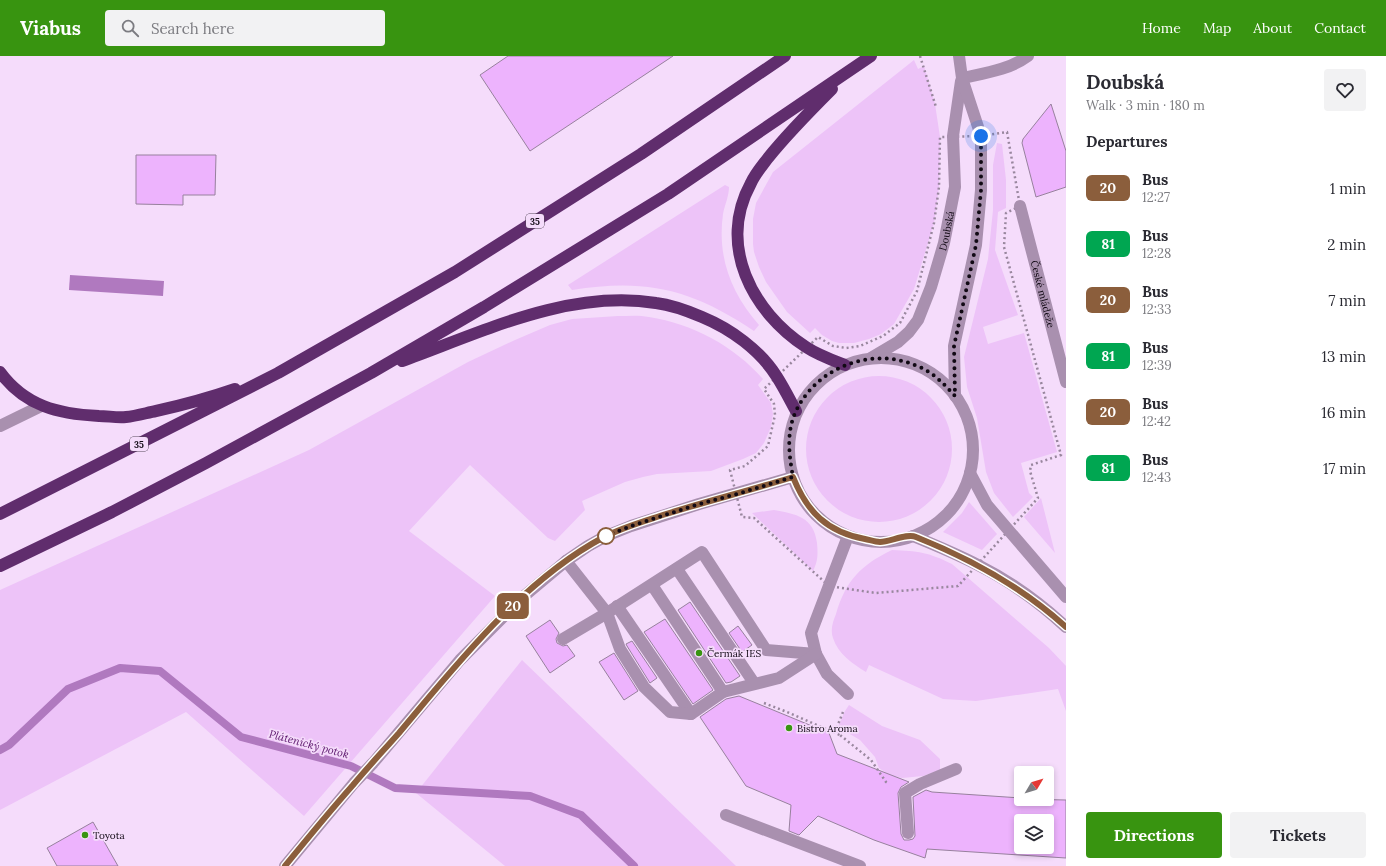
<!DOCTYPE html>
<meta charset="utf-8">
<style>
:root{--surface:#fff;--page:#f2f2f3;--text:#2b2b33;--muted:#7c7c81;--accent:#389410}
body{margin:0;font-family:Lora,serif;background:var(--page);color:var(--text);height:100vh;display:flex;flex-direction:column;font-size:15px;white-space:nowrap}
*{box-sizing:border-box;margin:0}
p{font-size:13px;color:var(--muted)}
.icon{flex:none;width:22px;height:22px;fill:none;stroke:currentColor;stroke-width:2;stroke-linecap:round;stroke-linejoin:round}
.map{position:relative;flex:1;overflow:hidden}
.details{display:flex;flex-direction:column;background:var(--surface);width:320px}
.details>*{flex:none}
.badge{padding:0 8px;border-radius:6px;font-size:14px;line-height:26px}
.needle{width:26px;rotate:52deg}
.controls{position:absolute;left:1014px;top:710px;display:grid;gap:8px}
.controls a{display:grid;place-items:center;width:40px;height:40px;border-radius:4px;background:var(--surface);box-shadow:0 2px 6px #0003;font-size:20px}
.you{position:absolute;width:20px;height:20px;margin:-10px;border:3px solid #fff;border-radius:50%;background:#1a73e8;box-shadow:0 0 0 6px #1a73e833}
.map>.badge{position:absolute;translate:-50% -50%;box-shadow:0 0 0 2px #fff}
h2{padding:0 20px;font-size:15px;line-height:36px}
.round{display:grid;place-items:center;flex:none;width:42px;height:42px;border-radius:4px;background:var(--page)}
.overview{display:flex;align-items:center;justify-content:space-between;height:68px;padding:0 20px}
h1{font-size:19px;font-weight:800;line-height:30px}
.primary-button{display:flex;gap:8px;margin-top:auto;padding:8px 20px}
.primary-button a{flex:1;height:46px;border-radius:4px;background:var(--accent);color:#fff;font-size:16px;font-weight:800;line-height:46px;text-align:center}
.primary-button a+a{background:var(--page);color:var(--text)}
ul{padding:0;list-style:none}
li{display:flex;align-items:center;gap:12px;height:56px;padding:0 20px}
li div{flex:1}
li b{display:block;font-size:15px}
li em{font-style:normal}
li .badge{min-width:44px;font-weight:700;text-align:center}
header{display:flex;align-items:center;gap:24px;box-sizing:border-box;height:56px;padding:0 20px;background:var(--accent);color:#fff}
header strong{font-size:19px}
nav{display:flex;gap:22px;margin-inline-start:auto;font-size:14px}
.search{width:280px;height:36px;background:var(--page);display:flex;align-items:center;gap:10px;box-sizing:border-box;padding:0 14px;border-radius:4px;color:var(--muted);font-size:15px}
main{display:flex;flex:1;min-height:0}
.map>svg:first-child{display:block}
</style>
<header>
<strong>Viabus</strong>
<div class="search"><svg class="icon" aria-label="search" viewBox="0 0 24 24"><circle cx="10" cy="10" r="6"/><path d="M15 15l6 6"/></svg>Search here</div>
<nav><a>Home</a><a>Map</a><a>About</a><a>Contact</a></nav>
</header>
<main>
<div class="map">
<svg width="1066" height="810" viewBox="0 0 1066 810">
<rect width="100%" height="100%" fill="#f5dcfb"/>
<path fill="#edc3f8" d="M914,4l4,9 6,-3 11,38 5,33 -1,50 -5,36 -20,66 -20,35 -13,10 -12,5 -15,4h-15l-7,-2 -10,-6 -7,-7 -5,5 -23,-21 -21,-30 -7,-15 -5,-15 -1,-8v-25l3,-16 17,-31z
M997,87l5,1 4,36v28l-8,4 -3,38 23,65 -35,12 5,17 36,-11 33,119 -36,11 8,30 4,4 -20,20 -19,-24 -8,-21 -9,-54 -10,-31 -3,-30 24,-98 5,-49v-45z
M725,129l4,2c0,9 -4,17 -6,27 -6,43 8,79 36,111l-5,6c-62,-42 -109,-53 -182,-41l-4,-5z
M618,260c11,0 21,-1 31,1 44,7 85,29 114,62l-5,6 13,18 2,11 -2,13 -7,16 -8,10 -13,6 -32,12 -54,3 -14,3 -18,5 -43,19 3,9 -30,31 -7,-3 -78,-73 -61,66 86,65 -191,220 -118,-104 -186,98v-220l309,-140 159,-88 47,-22 35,-15 22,-6z
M806 393a73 73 0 1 1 146 0a73 73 0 1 1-146 0Z
M1041,442l14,55 -31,-36z
M969,446l28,32 -15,16 -39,-18 19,-19z
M774,454c22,4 40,7 43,33 1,11 1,18 -4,28l-61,-58z
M892,494c26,1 36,2 60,14l97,84 17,18v45l-8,-22 -82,12 -33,-2 -74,-34 -3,7c-13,-8 -28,-18 -33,-34 -3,-8 0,-17 3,-24 10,-34 25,-49 56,-64z
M522,604l214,206h-231l-89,-73z
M849,649l33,21 38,14 20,19v11l-17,6 -21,2 -13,-3 -10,-7 -4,-11 -15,-17 -22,-13 7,-16z"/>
<path fill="#b079bf" d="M70,219l94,6 -1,15 -94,-6z"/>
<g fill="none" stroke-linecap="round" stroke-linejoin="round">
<path stroke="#b079bf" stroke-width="8" d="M0,694l9,-5 59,-56 52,-21 40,3 81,66 110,29 44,22 135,8 51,19 53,51"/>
</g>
<path fill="#edb3fd" stroke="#97819d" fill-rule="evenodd" d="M508,0h165l-143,95 -50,-76z
M1051,48l15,47v36l-30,10 -14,-54 1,-4z
M136,99h80l-1,40h-32v10l-47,-1z
M690,546l50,74 -9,6 -5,1 -48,-73z
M665,563l48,71 -20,14 -49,-72z
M550,564l9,13 -3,6 1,4 6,3 4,-1 8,11 -25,17 -24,-37z
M738,570l14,19 -10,7 -13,-19z
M632,585l25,37 -7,5 -23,-37 -1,-2z
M614,597l24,38 -14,9 -25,-38z
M739,640l90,37 8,21 72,28 -8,5 -3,6 3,41 3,6h5l4,-1 2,-3 -2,-39 13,-7 6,2 89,6v1l45,1v58l-139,-9 -2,9 -51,-18 -56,-24 -19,19 -10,-4 2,-26 -45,-19 -46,-69 26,-18zM1021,765h26v26h-26z
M93,766l25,44h-61l-10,-18z"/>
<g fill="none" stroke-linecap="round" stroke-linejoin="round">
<path stroke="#99879e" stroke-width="2.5" stroke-dasharray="2 3" stroke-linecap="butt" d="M920,0l16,51
M1007,76l13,74 -14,7 -2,34 57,208 -30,10 -1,6 8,27 -80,88 -82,7 -47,-7 -75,-68 -12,-1 -12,-47 15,-4 23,-20 7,-31 -1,-11 -10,-15 54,-52 15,9 13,2 14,-2 23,-10 17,-13 17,-32 17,-68 5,-36 1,-50 41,-1z
M764,647l23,9 53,23
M843,656l-6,15 3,8 31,25 15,22 3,2"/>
<g stroke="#a990af" stroke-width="12">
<path d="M962,22c23,-5 47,-8 66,-22"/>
<path id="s1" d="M1020,150l46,176"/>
<path id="s2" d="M871,302l27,-16 11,-10 9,-12 13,-33 13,-44 11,-56 -2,-51 8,-55"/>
<circle cx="881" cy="394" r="92"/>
<path d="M955,340l-1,-50 22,-101 5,-55v-54l-19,-58 -3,-22"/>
<path d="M0,370l41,-20"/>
<path d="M970,417l17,32 79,92"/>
<path d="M848,480l-37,97 5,21 11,20 21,20"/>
<path d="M913,480c22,9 44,18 65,29 32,16 62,38 88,62"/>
<path d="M566,505l41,52 95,-61 64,98 50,4"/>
<path d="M677,513l77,114"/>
<path d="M652,529l71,107 56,-14 37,-24"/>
<path d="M617,550l74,108 32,-22"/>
<path d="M563,583l44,-26 13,36 24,38 26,25 21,2"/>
<path d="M726,759l134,51"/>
<path d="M908,777l-3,-40 15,-9 36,-15"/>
<path d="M285,810l69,-83 19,-20 87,-103 63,-63 43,-36 22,-15 18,-10 25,-10 68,-22 94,-27"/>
</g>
<path stroke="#602d6d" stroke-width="12" d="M832,33c-22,22 -44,44 -64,69 -6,8 -13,16 -17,25 -34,62 1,129 55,164 12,8 26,13 39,18
M402,305c80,-29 167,-72 254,-58 16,2 32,8 46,14 29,12 58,33 75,60 7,11 13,23 19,34
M0,316c25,34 58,42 99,44 9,0 18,2 27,1 10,-1 20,-4 30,-6 27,-6 53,-13 79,-22
M0,458l278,-141 177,-101 186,-118 144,-98
M0,510l112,-54 94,-49 165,-90 113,-66 184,-113 203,-138"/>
</g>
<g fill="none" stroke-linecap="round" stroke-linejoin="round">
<defs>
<path id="line" d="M285,810c22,-27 45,-55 68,-81 15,-18 31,-35 46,-52 58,-69 124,-153 205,-196 19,-10 41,-16 62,-23 42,-13 85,-24 127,-37 14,35 34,55 72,62 5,1 10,3 15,3 10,0 27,-9 36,-5 55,22 106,50 150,90"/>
</defs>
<use href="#line" stroke="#fff" stroke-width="9"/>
<use href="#line" stroke="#8b5e3c" stroke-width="6"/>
<path stroke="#110914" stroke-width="4" stroke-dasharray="0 7.2" d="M606,480l25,-10 68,-22 38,-10 56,-17c-4,-22 -7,-45 3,-66 21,-44 76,-65 121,-45 16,6 27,18 38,30l-1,-50 22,-101 5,-55v-54"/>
</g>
<circle fill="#fff" stroke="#8b5e3c" stroke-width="2" cx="606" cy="480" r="8"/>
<g fill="#389410" stroke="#f5dcfb" stroke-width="1.5">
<circle cx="699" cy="597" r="4"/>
<circle cx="789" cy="672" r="4"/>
<circle cx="85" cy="779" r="4"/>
</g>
<g text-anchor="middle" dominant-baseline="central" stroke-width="3.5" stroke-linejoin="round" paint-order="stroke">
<g fill="#f5dcfb" stroke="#554859" stroke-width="1">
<rect x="526" y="158" width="18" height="14" rx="3"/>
<rect x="130" y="381" width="18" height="14" rx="3"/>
</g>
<g font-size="9" font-weight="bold" fill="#110914">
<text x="535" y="165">35</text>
<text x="139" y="388">35</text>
</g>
<g font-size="10" fill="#110914" stroke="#f5dcfb">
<text stroke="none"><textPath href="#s2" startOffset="155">Doubská</textPath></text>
<text stroke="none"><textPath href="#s1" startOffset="91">České mládeže</textPath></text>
</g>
<g font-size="10" fill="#110914" stroke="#f5dcfb" text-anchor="start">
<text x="707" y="597">Čermák IES</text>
<text x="797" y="672">Bistro Aroma</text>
<text x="93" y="779">Toyota</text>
</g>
<g font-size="11" font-style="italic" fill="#5a146b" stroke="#f5dcfb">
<text transform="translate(309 688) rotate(15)">Plátenický potok</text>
</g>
</g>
</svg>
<div class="controls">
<a><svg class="needle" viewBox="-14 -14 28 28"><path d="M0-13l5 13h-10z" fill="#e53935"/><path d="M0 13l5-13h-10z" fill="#7c7c81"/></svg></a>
<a><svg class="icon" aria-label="layers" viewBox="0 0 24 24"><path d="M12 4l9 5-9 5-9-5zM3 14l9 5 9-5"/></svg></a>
</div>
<div class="you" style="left:981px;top:80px"></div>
<b class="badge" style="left:513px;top:550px;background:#8b5e3c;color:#fff">20</b>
</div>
<section class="details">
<div class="overview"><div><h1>Doubská</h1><p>Walk · 3 min · 180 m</p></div><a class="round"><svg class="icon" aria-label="heart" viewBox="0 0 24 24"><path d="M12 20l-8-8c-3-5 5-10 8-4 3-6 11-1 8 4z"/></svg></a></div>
<h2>Departures</h2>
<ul>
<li><span class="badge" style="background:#8b5e3c;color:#fff">20</span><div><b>Bus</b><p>12:27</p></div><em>1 min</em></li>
<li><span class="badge" style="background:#00a651;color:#fff">81</span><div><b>Bus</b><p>12:28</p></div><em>2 min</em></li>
<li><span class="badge" style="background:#8b5e3c;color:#fff">20</span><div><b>Bus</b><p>12:33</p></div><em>7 min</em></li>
<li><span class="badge" style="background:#00a651;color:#fff">81</span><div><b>Bus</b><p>12:39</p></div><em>13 min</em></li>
<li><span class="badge" style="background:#8b5e3c;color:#fff">20</span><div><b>Bus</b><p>12:42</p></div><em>16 min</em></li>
<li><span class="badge" style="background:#00a651;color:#fff">81</span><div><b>Bus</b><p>12:43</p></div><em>17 min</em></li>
</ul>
<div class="primary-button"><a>Directions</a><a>Tickets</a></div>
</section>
</main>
